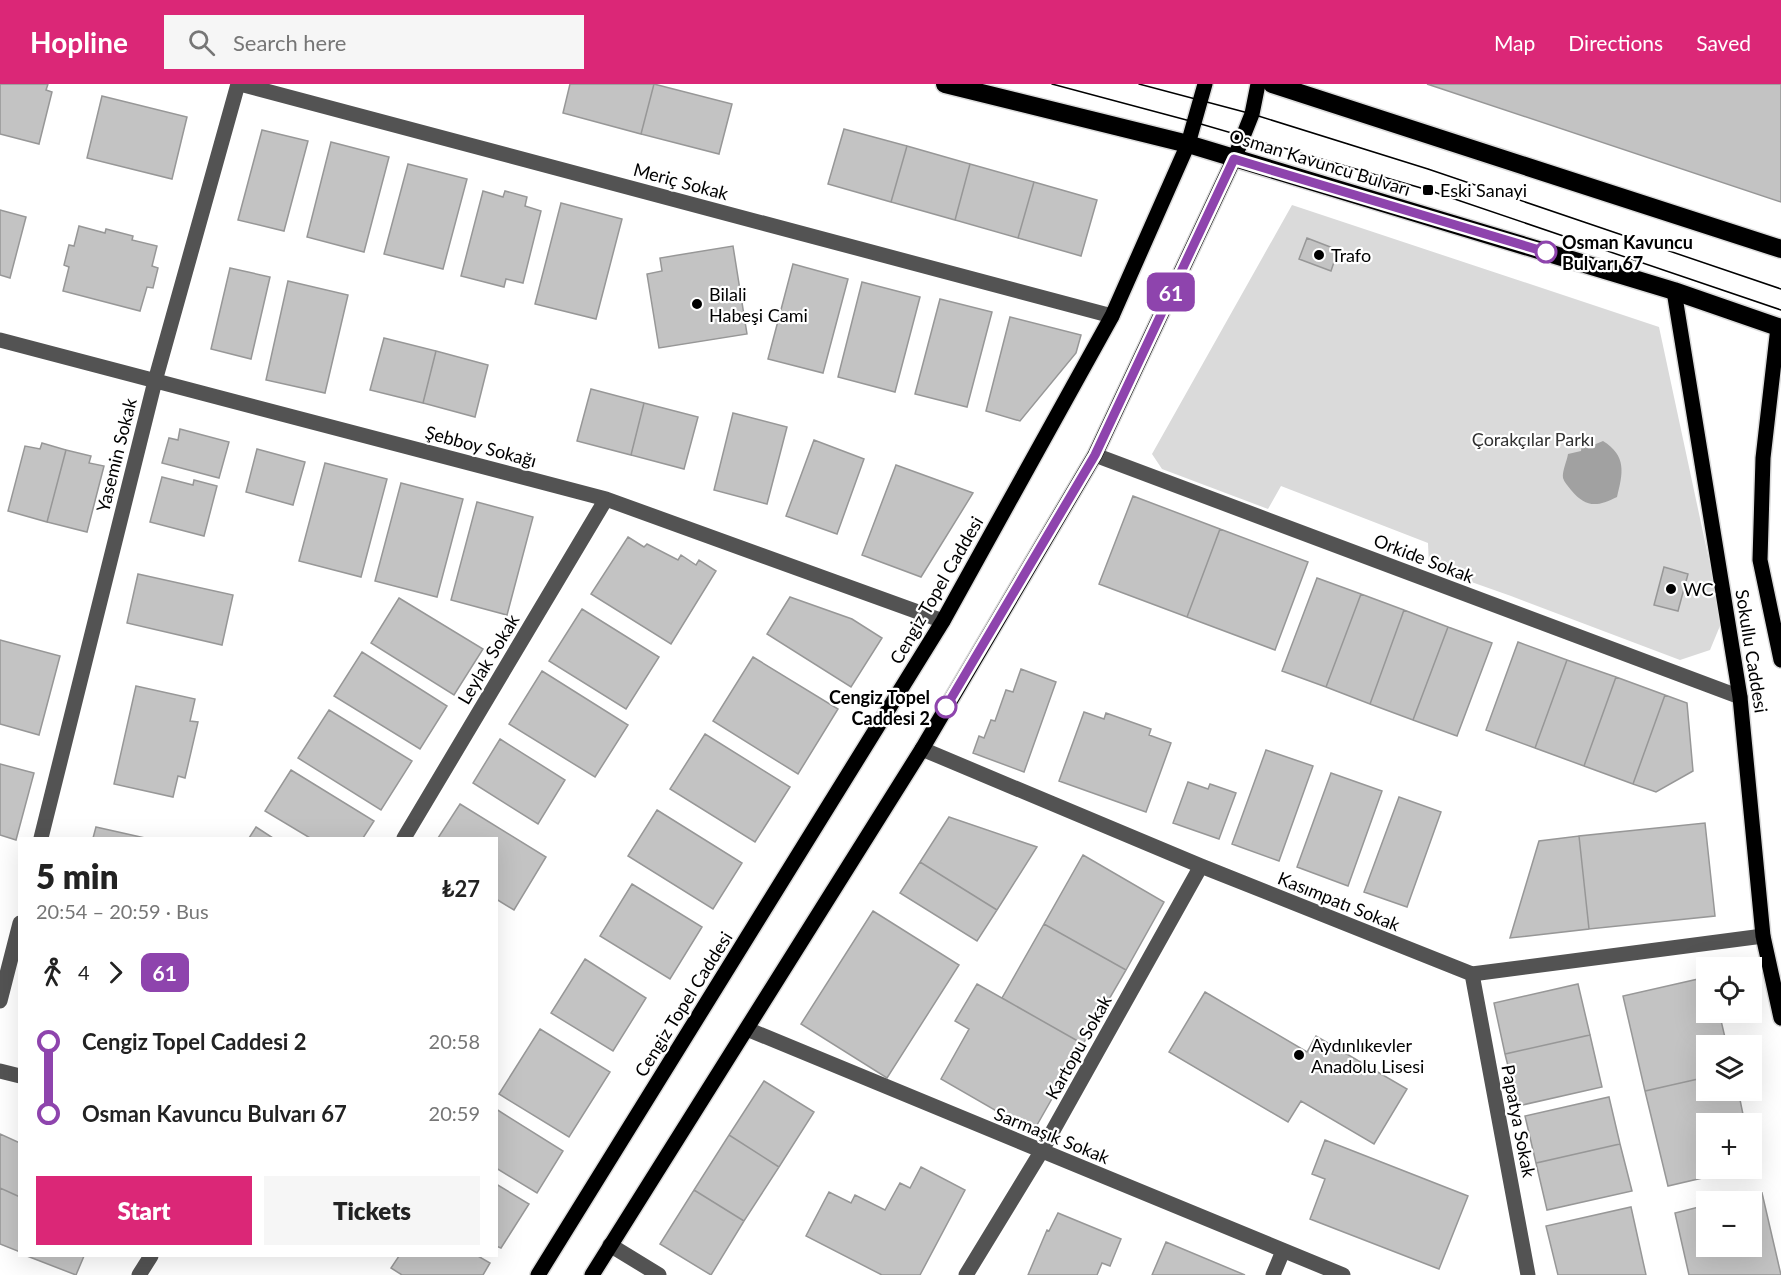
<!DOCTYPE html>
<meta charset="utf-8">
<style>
:root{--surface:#fff;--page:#f6f6f6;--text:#222;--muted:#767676;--accent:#db2777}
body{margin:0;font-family:Lato,sans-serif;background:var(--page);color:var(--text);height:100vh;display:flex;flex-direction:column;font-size:22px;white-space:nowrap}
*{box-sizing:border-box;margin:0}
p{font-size:20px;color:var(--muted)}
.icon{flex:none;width:33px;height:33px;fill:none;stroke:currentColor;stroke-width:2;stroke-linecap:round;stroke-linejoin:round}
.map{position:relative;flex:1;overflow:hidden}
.sheet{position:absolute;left:18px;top:753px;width:480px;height:420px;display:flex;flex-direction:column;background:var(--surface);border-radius:0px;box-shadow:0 6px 24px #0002}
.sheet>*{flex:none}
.badge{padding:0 12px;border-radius:9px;font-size:21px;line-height:39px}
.buttons{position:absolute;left:1696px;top:873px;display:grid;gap:12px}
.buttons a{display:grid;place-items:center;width:66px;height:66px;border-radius:0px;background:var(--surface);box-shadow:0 6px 24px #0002;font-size:30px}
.map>.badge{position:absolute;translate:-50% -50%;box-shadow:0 0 0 3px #fff}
.legs{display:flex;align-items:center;gap:9px;height:66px;padding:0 18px;font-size:20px}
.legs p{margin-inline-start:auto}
.headline{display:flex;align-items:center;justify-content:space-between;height:102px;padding:0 18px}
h1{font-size:33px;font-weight:800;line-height:45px}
.primary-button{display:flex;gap:12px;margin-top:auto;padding:12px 18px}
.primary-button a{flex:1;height:69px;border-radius:0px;background:var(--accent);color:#fff;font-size:24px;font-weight:800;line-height:69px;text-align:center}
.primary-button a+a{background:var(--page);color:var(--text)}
ul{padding:0 18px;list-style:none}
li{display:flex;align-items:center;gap:21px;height:72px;font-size:22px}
li i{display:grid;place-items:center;width:9px;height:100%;margin:0 8px;background:currentColor}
li i::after{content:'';width:15px;height:15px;margin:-8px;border:4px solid;border-radius:50%;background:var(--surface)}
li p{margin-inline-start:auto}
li:first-child i{background:linear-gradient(#0000 50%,currentColor 0)}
li:last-child i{background:linear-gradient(currentColor 50%,#0000 0)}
header{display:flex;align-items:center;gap:36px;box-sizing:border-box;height:84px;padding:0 30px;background:var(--accent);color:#fff}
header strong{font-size:28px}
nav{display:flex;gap:33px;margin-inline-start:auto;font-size:21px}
.search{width:420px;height:54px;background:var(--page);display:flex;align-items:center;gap:15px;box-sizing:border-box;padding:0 21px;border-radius:0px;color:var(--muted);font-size:22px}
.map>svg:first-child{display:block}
</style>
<header>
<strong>Hopline</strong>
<div class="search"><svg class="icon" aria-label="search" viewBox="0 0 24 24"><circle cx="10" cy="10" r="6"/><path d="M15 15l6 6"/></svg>Search here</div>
<nav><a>Map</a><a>Directions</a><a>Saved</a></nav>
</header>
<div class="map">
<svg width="1781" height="1191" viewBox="0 0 1781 1191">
<rect width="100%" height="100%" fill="#fff"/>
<path fill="#dadada" d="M1292,121l367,122 63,294 -12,29 -30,10 -169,-64 -82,-29 -1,-24 -147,-57 -13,23 -106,-40 -10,-15z"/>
<path fill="#a1a1a1" d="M1603,357c24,15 20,32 14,56 -20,10 -31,11 -46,-7 -3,-4 -7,-8 -8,-12 -1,-7 4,-17 5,-24l13,-3 1,-7 9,2z"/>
<path fill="#c3c3c3" stroke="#979797" stroke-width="1.5" d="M0,0h48l-2,6 6,2 -13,52 -39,-10z
M570,0h84l-13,50 -78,-21z
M654,0l78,20 -13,50 -78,-20z
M1427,0h354v118z
M102,12l85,21 -15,62 -85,-21z
M844,45l63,17 -16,56 -63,-18z
M262,46l46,11 -24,90 -46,-11z
M331,58l58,15 -25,95 -57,-15z
M907,62l63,18 -15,56 -64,-18z
M408,80l59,15 -24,90 -59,-15z
M970,80l64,18 -16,56 -63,-18z
M1034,98l63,18 -16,56 -63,-18z
M483,107l20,6 2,-6 22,6 -2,9 16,5 -18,72 -17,-4 -2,8 -43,-11z
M561,119l61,16 -26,100 -61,-15z
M0,126l26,7 -16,61 -10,-3z
M79,142l26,7 1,-4 27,7 -1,4 25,6 -5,20 6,2 -5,20 -6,-1 -7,24 -77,-20 6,-24 -5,-2 5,-20 5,1z
M1307,154l31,12 -7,21 -32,-12z
M733,162l14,88 -88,14 -12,-74 15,-3 -2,-13z
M793,180l55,15 -25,94 -55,-14z
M230,184l40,9 -19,82 -40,-10z
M288,197l60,14 -23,98 -59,-13z
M862,198l58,15 -25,95 -57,-15z
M940,215l52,13 -25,95 -52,-13z
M1010,233l71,18 -5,18 -56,68 -34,-10z
M384,254l52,13 -13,52 -53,-13z
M436,267l52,14 -13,52 -52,-14z
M591,305l53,14 -13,52 -54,-14z
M644,319l54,14 -14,52 -53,-14z
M733,329l54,14 -20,77 -53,-14z
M180,345l49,13 -10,36 -57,-15 7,-25 9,2z
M814,356l50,19 -27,75 -51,-18z
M42,359l24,7 -19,72 -39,-11 17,-65 15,3z
M257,365l48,13 -12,43 -47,-13z
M66,366l25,6 -2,7 15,3 -17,66 -40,-10z
M325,379l62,16 -26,98 -62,-16z
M896,381l77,28 -52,84 -59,-22z
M162,393l31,8 1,-5 23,6 -13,50 -54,-14z
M401,399l62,16 -26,98 -62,-16z
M1133,412l87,33 -33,88 -88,-33z
M477,418l56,15 -26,98 -56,-15z
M1220,445l88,33 -33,88 -88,-33z
M628,453l16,10 3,-3 31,16 3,-5 15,10 3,-5 17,11 -45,73 -80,-50z
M1664,483l24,7 -10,37 -24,-6z
M138,490l95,21 -11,50 -95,-22z
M1317,494l44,16 -35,93 -44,-16z
M1361,510l43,16 -34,94 -44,-17z
M790,513l62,22 30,19 -31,49 -84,-53z
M399,514l84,51 -29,46 -83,-52z
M582,525l77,48 -33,52 -77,-48z
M1404,526l44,17 -35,93 -43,-16z
M1448,543l44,16 -35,93 -44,-16z
M0,556l60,16 -21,79 -39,-11z
M1518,558l49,18 -32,88 -49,-18z
M362,568l85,54 -27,43 -86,-53z
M753,573l85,52 -40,65 -85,-53z
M1567,576l49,17 -32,89 -49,-18z
M1021,585l35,13 -32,90 -51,-19 6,-17 5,2 7,-18 4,1 11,-31 7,2z
M542,587l86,54 -33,52 -86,-53z
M1616,593l49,18 -32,89 -49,-18z
M136,602l59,13 -5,22 8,1 -13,56 -7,-2 -5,21 -59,-13z
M1665,611l22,8 6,68 -37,21 -23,-8z
M329,626l83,51 -31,49 -83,-52z
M1084,628l20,7 2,-6 45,16 -2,6 22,8 -25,69 -87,-31z
M705,650l85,53 -35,55 -85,-53z
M500,655l65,41 -27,44 -65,-41z
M1266,666l47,16 -34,95 -47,-17z
M0,680l34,9 -18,67 -16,-5z
M291,686l83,51 -11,17h-53l-45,-27z
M1331,689l51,18 -34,95 -51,-19z
M1188,698l20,7 2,-5 26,9 -17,46 -46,-16z
M1399,713l42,15 -34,95 -43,-15z
M460,720l86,53 -32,53 -18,-11v-61h-58z
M657,726l85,53 -29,46 -85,-53z
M949,733l88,30 -40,63 -77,-48z
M1705,739l10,93 -126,13 -10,-93z
M96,743l49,11h-52z
M256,743l17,11h-24z
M1579,752l10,93 -79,9 29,-97z
M1083,771l81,47 -38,68 -82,-46z
M920,778l77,48 -20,31 -77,-48z
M632,800l70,43 -32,52 -70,-43z
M873,827l86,54 -72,113 -86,-54z
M1044,840l82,46 -43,74 -81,-46z
M585,875l61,39 -33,53 -62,-38z
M1707,893v35h12l8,34h-20v31l-62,14 -22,-95z
M977,900l106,60 -50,88 -92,-53 28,-50 -14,-8z
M1578,900l12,51 -85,19 -11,-51z
M1205,908l102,60 9,-16 91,53 -33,55 -73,-43 -13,21 -119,-70z
M540,945l70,43 -41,65 -70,-43z
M1590,951l12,52 -84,19 -13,-52z
M1707,993v13h31l7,34h-38v44h38l-77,18 -23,-95z
M764,997l50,31 -35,55 -50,-32z
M1609,1013l11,47 -84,19 -11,-47z
M496,1025l67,42 -26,42 -41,-25z
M0,1050l20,9v54l-20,-9z
M729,1051l50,32 -35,54 -50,-31z
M1325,1056l143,56 -29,73 -129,-50 15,-40 -13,-5z
M1620,1060l12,47 -85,19 -11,-47z
M921,1083l44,23 -45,85h-38l-76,-39 23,-44 22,11 4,-8 30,15 15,-27 10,5z
M496,1100l33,20 -28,44 -5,-2z
M0,1104l20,9v55l-20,-8z
M694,1106l50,31 -33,54 -51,-31z
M1762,1109l19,82h-92l-14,-62 32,-8v41h45v-44h-28z
M1631,1123l15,68h-88l-12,-49z
M1058,1129l63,26 -11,27 -8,-3 -5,12h-69l19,-45 2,1z
M1166,1158l79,33h-93z
M27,1172h57l-8,19z
M399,1172h79l12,7 -7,12h-81l-11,-7z"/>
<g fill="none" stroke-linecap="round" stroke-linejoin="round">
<defs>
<path id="major" d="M1674,207l66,406 23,239 18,82
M1778,243l-15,131 -3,102 21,100
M538,1191l405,-654 169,-305 76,-172 17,-60
M592,1191l330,-526 173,-294 139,-296 18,-45 6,-30"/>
<path id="highway" d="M945,0l243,60 486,147 107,37
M1272,0l509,165"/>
</defs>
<use href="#major" stroke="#dbdbdb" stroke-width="18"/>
<use href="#highway" stroke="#dbdbdb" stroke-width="21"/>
<path stroke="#535353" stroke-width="15" d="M240,0l872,232
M0,256l606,159 337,122
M1095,371l645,242
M922,665l279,117 271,108 291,-38
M41,754l114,-457 83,-297
M404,754l202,-339
M1472,890l56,301
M0,917l20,-78
M747,945l596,246
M0,987l20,5
M610,1161l49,30
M139,1191l12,-19
M966,1191l75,-123 160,-286
M1273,1191l10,-24"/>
<use href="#major" stroke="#000" stroke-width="15"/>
<use href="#highway" stroke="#000" stroke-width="18"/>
<path stroke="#000" stroke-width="1.5" d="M1052,0l142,38 234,68 353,120
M1139,0l113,30 176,55 353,120"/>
</g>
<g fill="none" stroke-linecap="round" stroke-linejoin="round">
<defs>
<path id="line-1" d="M946,623l149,-252 139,-296 312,93"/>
</defs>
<use href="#line-1" stroke="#fff" stroke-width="14"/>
<use href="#line-1" stroke="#8e44ad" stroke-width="9"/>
</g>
<g fill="#000" stroke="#fff" stroke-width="2">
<rect x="1422" y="100" width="12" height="12" rx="3"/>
<circle cx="1319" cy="171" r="6"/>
<circle cx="697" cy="220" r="6"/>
<circle cx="1671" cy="505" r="6"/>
<circle cx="1299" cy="971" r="6"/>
</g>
<g fill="#fff" stroke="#8e44ad" stroke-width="3">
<circle cx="1546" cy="168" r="10"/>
<circle cx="946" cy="623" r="10"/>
</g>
<g text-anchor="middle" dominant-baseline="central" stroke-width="4.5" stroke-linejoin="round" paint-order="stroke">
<g font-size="18" fill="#000" stroke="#fff">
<text transform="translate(1320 78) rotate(17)">Osman Kavuncu Bulvarı</text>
<text transform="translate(681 97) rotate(15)">Meriç Sokak</text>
<text transform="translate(481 362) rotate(15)">Şebboy Sokağı</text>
<text transform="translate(116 371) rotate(-76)">Yasemin Sokak</text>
<text transform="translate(1424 474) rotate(21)">Orkide Sokak</text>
<text transform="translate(936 506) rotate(-60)">Cengiz Topel Caddesi</text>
<text transform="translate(1752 567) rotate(81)">Sokullu Caddesi</text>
<text transform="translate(488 575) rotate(-59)">Leylak Sokak</text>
<text transform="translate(1339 817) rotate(22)">Kasımpatı Sokak</text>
<text transform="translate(683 920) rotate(-58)">Cengiz Topel Caddesi</text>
<text transform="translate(1078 963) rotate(-61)">Kartopu Sokak</text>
<text transform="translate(1519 1037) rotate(79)">Papatya Sokak</text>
<text transform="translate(1052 1051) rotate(22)">Sarmaşık Sokak</text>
</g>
<g font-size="18" fill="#000" stroke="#fff" text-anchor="start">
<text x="1440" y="106">Eski Sanayi</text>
<text x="1331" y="171">Trafo</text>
<text x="709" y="210">Bilali<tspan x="709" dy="21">Habeşi Cami</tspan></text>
<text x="1683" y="505">WC</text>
<text x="1311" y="961">Aydınlıkevler<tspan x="1311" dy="21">Anadolu Lisesi</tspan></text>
</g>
<g font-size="18" font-weight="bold" fill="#000" stroke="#fff" text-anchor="start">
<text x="1562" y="158">Osman Kavuncu<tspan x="1562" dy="21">Bulvarı 67</tspan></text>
<text x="930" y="613" text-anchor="end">Cengiz Topel<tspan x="930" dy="21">Caddesi 2</tspan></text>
</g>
<g font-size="18" fill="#313131" stroke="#fff">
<text x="1533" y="355">Çorakçılar Parkı</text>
</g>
</g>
</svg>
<div class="buttons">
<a><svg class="icon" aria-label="locate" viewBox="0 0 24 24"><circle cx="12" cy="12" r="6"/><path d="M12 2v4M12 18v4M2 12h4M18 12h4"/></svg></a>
<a><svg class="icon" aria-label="layers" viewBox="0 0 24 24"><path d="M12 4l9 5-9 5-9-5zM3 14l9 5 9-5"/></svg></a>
<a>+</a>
<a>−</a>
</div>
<b class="badge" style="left:1171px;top:208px;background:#8e44ad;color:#fff">61</b>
<section class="sheet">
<div class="headline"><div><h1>5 min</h1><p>20:54 – 20:59 · Bus</p></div><b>₺27</b></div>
<div class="legs"><svg class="icon" aria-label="walk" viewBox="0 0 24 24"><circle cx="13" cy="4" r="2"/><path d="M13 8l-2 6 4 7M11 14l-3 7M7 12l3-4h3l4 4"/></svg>4<svg class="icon" aria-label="forward" viewBox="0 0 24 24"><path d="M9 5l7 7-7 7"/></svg><b class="badge" style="background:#8e44ad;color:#fff">61</b></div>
<ul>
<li><i style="color:#8e44ad"></i><b>Cengiz Topel Caddesi 2</b><p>20:58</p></li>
<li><i style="color:#8e44ad"></i><b>Osman Kavuncu Bulvarı 67</b><p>20:59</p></li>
</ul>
<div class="primary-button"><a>Start</a><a>Tickets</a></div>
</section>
</div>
